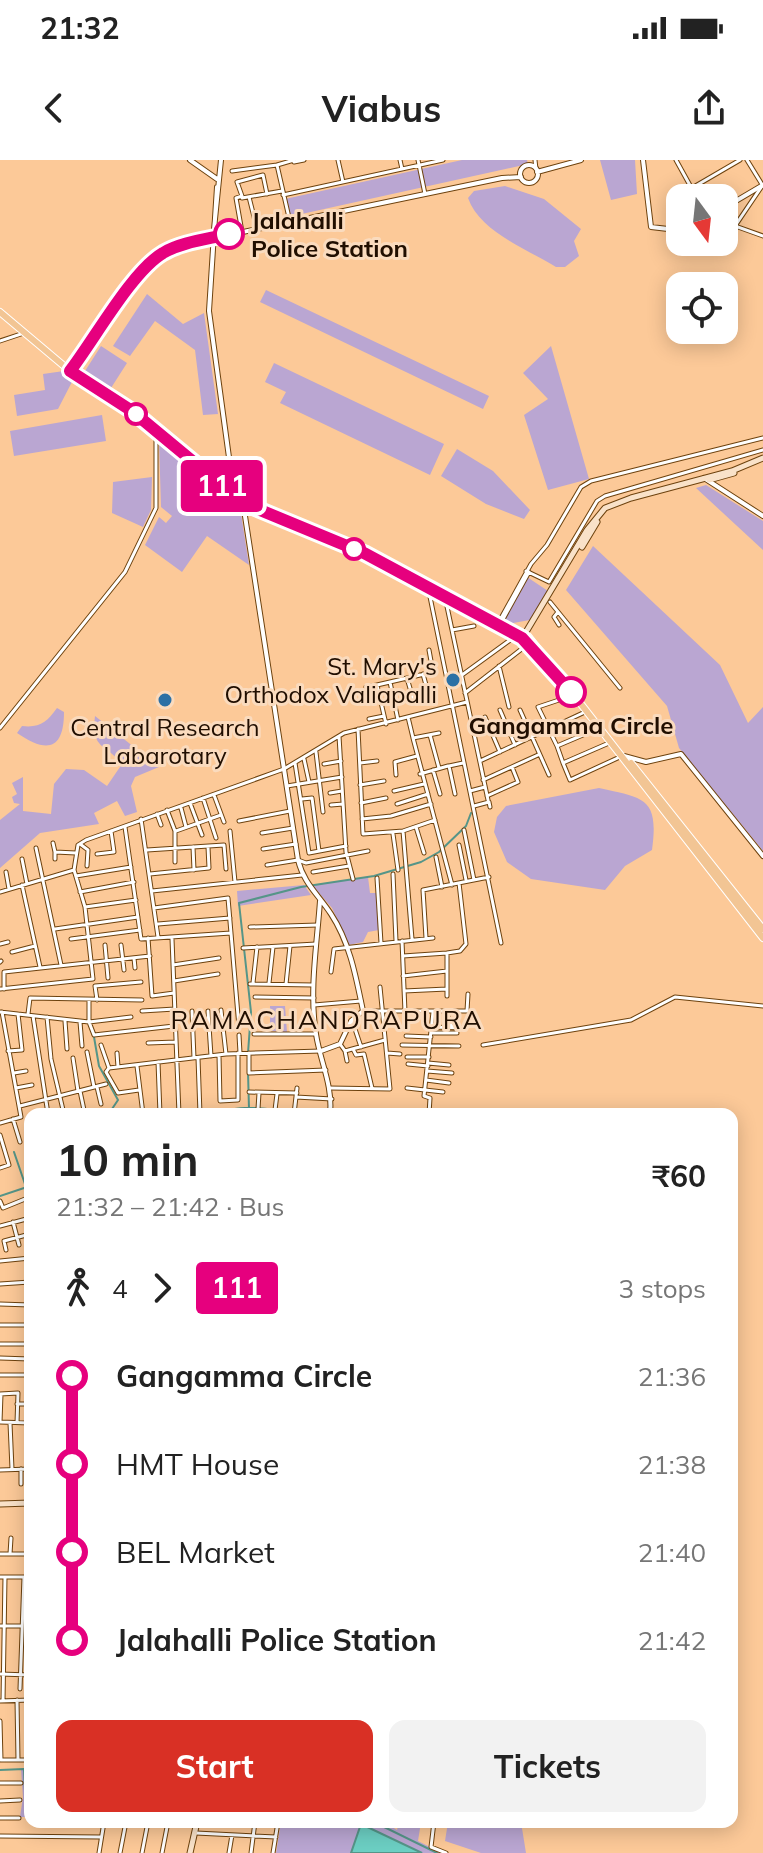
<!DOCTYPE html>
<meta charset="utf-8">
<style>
:root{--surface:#fff;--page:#f2f2f2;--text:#222;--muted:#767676;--accent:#d93025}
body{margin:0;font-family:Mulish,sans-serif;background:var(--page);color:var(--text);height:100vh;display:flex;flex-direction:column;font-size:30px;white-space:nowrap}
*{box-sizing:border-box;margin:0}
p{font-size:26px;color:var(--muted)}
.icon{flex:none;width:44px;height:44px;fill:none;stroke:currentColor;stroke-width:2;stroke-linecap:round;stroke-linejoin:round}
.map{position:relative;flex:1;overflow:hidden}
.side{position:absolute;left:24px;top:948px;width:714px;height:720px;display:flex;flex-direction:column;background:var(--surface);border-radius:16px;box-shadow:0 4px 20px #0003}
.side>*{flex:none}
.badge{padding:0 16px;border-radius:6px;font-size:28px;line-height:52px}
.needle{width:52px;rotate:165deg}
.buttons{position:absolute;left:666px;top:24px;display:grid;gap:16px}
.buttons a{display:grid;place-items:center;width:72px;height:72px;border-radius:16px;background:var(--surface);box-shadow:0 4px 20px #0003;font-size:40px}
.map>.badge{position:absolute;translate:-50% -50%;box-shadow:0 0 0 4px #fff}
.legs{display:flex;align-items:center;gap:12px;height:88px;padding:0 32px;font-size:26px}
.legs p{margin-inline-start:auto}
.summary{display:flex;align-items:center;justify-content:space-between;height:136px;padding:0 32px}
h1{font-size:44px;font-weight:700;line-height:60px}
.button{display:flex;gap:16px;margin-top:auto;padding:16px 32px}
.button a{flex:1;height:92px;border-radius:16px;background:var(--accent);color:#fff;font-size:32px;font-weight:700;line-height:92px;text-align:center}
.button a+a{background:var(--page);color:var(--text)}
ul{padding:0 32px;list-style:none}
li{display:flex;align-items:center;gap:28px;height:88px;font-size:30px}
li i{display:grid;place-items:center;width:12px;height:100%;margin:0 10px;background:currentColor}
li i::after{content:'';width:20px;height:20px;margin:-10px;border:6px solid;border-radius:50%;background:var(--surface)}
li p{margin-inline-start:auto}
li:first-child i{background:linear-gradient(#0000 50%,currentColor 0)}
li:last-child i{background:linear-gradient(currentColor 50%,#0000 0)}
.status{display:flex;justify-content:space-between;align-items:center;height:56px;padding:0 40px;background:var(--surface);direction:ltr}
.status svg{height:22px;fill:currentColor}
header{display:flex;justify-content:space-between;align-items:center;height:104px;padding:0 32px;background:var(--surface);font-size:36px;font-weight:700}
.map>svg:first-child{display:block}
</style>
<div class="status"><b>21:32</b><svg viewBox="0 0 49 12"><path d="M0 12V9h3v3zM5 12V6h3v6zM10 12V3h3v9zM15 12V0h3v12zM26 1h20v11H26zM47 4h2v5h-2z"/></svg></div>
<header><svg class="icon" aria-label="back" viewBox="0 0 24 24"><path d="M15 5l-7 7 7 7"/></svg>Viabus<svg class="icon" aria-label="share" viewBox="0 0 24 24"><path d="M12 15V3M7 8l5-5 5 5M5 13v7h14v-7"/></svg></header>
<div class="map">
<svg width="763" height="1693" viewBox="0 0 763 1693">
<rect width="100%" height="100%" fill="#fcc998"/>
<path fill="#baa6d2" d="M462,0h65l1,4 -240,53 -3,-18z
M600,0h35l2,34 -26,6z
M505,26l39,13 37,30 -7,12 5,15 -14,11h-9c-29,-18 -76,-35 -88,-69l6,-7z
M266,130l223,106 -6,13 -223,-107z
M147,134l36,30 21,-11 14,101 -15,1 -8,-65 -40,-29 -25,35 -17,-10z
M101,186l26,17 -16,25 -26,-17z
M551,186l38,133 -41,11 -24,-75 24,-16 -25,-26z
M274,203l170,81 -14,31 -150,-72 6,-11 -21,-10z
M64,211l10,7 -16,31 -41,7 -3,-21 31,-5 -2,-16z
M102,255l4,26 -92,15 -4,-25z
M159,281l81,66 9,58 -42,-29 -25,36 -37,-27 14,-28 7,6 6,-7 -11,-9z
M457,289l36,22 37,39 -6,9 -38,-15 -45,-28z
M152,317l-1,33 -8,17 -31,-14 1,-31z
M706,325l57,36v29l-67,-62z
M593,386l127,119 28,58 15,-16v144l-84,-103 -12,-42 -101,-116z
M527,417l24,16 -16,26 -27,5 -5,-2z
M57,548l7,4c0,39 -18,41 -47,21l5,-7c18,2 25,-4 35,-18z
M95,556l64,51 -24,10 -4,9 6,26 -12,4 -8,-15 -23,12 5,11 -59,9 -40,35v-48l20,-16 -6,-1 -2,-6 5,-3 -5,-11 11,-6v34l28,3 3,-30 12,-15 18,1 23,16 15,-22c-17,-21 -31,-14 -27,-48z
M599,628c46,10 60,10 53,62l-27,16 -20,24 -74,-11 -24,-17 -13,-30 3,-15 9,-11z
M368,717l2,16h6l3,37 -11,2 -5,10 -14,3 -17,-37 -20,-23z
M304,725l7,10 -73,11 -1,-15z
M270,846h15l2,26 -17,-1z
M21,1609h9v48h-10l3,-20z
M281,1662h103l13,8 2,-8h22l-3,19 24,12h-20l-60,-28 -11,28h-75z
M448,1662h73l5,31h-45l-36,-12z"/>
<path fill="#6ccfc3" stroke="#559588" stroke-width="2" d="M361,1664l61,29h-71z"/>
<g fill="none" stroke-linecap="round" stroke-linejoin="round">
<path stroke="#559588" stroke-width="2" d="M94,877l5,29 19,34 -6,9 -12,5
M248,893l3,-41 -12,-109 62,-16 73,-11 47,-14 18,-10 27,-26 5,-13
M248,912l1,37
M221,954c17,-11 53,-5 73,0
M14,992l12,35
M0,1036l30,-10
M0,1610l24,-1 1,22 5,2
M374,1662l63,31"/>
<defs>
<path id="minor" d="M338,0l5,22
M400,0l2,9
M418,0l7,34
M535,0l1,9
M676,0l21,38
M747,0l16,26
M294,2l10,-2
M232,11l45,-6
M692,28l48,-28
M283,35l160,-35
M249,37l8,32
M242,38l40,-7
M290,62l-13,-57 17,-5
M724,62l39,14
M735,66l27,-40
M242,72l-6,-34 6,-2 -5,-14 26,-7 4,19
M0,181l24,-8
M526,411l23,11 48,-81 8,-5 158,-46
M428,427l73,356
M445,437l43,203
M550,442l70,86
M558,452l-4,5 5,8
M500,460l31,-56 16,-19 34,-58 10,-6 172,-43
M502,461l27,-49
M452,470l22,-4
M499,506l10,41
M423,514l6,22
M462,515l55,-40
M407,518l7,24
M390,522l8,38
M366,527l11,-2
M465,533l63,-49
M574,535l-36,12 19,39 40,-17
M366,542l15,-1
M500,550l15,35
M520,550l29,65
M408,557l5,21 26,-5
M485,557l15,35
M369,559l15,-3
M386,564l-9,-39 56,-13 -4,-22
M0,568l125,-156 31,-64v-69
M358,569l5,105 40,-3 32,-11
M430,575l9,33
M339,576l7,116 7,27
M413,578l39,147
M557,586l6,17 46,-20
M316,592l7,60
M304,599l5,23
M480,601l105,-49
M295,603l14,90 37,-7
M360,603l17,-2
M563,603l7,17 52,-24
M324,604l17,-3
M433,610l7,24
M420,614l28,-8
M396,615l-1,-13 22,-6
M483,620l55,-25
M360,625l24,-4
M287,626l55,-9
M394,631l30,-7
M470,631l15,-4
M330,633l12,-2
M455,634l-6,-28 14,-3
M214,635l10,27
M487,636l31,-14 -6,-15
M203,638l13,40
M302,639l10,-1 7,53
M190,643l12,32
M361,643l25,-5
M397,644l31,-10
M331,645l12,-1
M474,646l15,-4 1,5
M181,648l5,19
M167,650l8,21v31
M157,654l4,11
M141,659l17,118
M362,659l29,-3 40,-12
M239,661l51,-10
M125,667l16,112 90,-6
M416,667l8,26
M464,670l10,50
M176,671l45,-16
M230,671l5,51
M403,671l9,108
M262,673l31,-5
M393,674l5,36
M53,683l2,9
M80,684l8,6 -1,16
M459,685l7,35
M193,687l1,23
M36,688l25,117
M263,689l33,-5
M147,690l77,-5 2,24
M97,694l17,-2 -3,-21
M436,697l6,30
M22,699l5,25
M55,699v-7l21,1
M267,705l31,-5 8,3 62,-12
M6,712l3,17
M313,712l36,-6
M150,714l59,-6 -1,-21
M393,714l3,67
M76,716l55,-9
M377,718l4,65
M22,725l18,82
M152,731l150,-16
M0,732l74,-22 4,-25 8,-5 198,-71 60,-36 123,-31
M80,732l54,-10
M85,747l51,-7
M154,748l74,-10 11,129
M158,764l72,-6
M250,767l68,-2
M55,769l83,-12
M148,778l4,58 22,-3
M426,778l-3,-48 66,-13
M71,779l69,-9
M172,779l7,175
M402,781l3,71
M0,784l8,-2
M105,785l3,33
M121,785l3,25
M243,788l73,-4
M12,792l23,-6
M447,793l13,-2 6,-7 -7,-61
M403,796l44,-3v43
M134,798l1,10
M0,802l1,-1
M173,805l46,-7
M331,812l3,-23 99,-11
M403,816l44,-5
M174,821l44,-7
M253,823l4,-36
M269,823l4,-36
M250,824l63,1
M286,824l4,-38
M0,829l93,-10 -8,-72 -11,-37
M4,829v-17l146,-16
M404,831l43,-2
M255,837l59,1
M97,840l-2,-14 46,-4
M89,841v21l5,13 80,-9
M314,845l47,-4
M221,850l5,44
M142,851l33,-2
M192,851l2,47
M208,851l3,45
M363,851h104l1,-17
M0,852l89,10 42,-5
M447,853l5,14
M28,854l2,-16 112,2
M33,856l15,98
M47,857l4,42 13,55
M352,860l9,27
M65,861l2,28
M80,862l2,24
M432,867l31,1
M432,873h25
M254,874h62
M239,875l1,18
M406,876l25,1
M148,883l28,-1
M340,884l5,7 40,-11
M101,885l8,23 -3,4 12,21 21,-3
M402,885l57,1
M483,885l148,-25 44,-23 88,9
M353,889l3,6 8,-1 8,34
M8,891l14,-1 -4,-36
M345,891l2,10
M87,892l7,35
M117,893l1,14
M249,893v20l77,-3
M387,893l13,1
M219,895l1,46 18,-1v-47
M407,897h22
M73,898l5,33
M198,898l2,56
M158,902l2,52
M428,903l21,2
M408,904l20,2
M137,906l6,48
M109,908l117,-14 95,-3
M427,911l25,2
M14,913l12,-2
M426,920l23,3
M97,927l4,17
M16,928l16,-3
M329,928l61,1 -10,-102
M407,928l36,4
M80,931l4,19
M249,932l48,1
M296,937l36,2
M20,946l86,-22
M258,949l1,-16
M275,950l2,-16
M234,954h36
M294,954l3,-26
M429,954l1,-16 -6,-2 9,-84
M13,959l7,23
M0,963l21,-6 -19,-105
M0,975l9,30 -9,3
M0,1041l3,7 27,-11
M13,1062l6,23
M0,1066l30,-8
M6,1090l-2,-9 26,-7
M0,1101l30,-3
M0,1124l30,-2
M0,1144l30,1
M0,1165h30
M0,1184h30
M0,1198l30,1
M0,1215h28l2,5
M0,1234l18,-1 -1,30
M1,1234l-1,28 30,1
M17,1244h13
M10,1263l2,46
M0,1310l30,-1
M21,1324v-15
M0,1394h30
M10,1394l1,-16
M0,1417h30
M0,1466h22
M0,1514l30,1
M20,1529l4,-112
M17,1540l1,60
M0,1541l30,-1
M3,1541l2,-124
M0,1561l1,39
M2,1600h28
M0,1623h21
M0,1641l20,-1
M0,1658h19
M434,1662l-3,25 15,6
M196,1673l80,4
M0,1676l101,1
M99,1693l5,-31
M120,1693l6,-31
M142,1693l6,-31
M162,1693l6,-31
M229,1693l3,-18
M251,1693l4,-31
M273,1693l5,-31"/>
<path id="tertiary" d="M190,0l27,19
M643,0l8,67 17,2 12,-4
M520 14a9 9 0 1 1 18 0a9 9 0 1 1-18 0Z
M537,12l44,-12
M217,27l-8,124 25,183
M724,48l39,-23
M214,69l7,-69
M100,170l26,-37
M70,211l19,-24
M75,214l51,-81 39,-42 49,-13 288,-60 19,-1
M704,318l59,38
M243,343l55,357c6,24 20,34 33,54 19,29 25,63 32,97l-12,10 -11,23 -19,7
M624,596l22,6 35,-8 82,102
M320,741c-3,43 -11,90 -4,133 4,27 17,51 14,80"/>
<path id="secondary" d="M709,320l25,-7
M582,387l15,-25
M523,477l64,-107 18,-22 26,-10 101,-27 31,-13
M0,1344l30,-1
M190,1693l7,-31"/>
<path id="primary" d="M0,152l70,59 62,40 111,92 121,50 164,83 235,302
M480,452l45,28 39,44
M631,603l132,166"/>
</defs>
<use href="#minor" stroke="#6d420e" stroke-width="5"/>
<use href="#tertiary" stroke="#6d420e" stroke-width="6"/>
<use href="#secondary" stroke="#6d420e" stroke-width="7"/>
<use href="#primary" stroke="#fff" stroke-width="8"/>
<use href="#minor" stroke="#fff" stroke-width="3"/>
<use href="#tertiary" stroke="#fff" stroke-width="4"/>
<use href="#secondary" stroke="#f9e2c9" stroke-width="5"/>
<use href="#primary" stroke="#f2c594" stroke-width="6"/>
</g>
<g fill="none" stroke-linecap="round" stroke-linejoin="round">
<defs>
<path id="line-1" d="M229,74c-20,5 -48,8 -66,19 -31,18 -69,87 -93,118l62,40 111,92 121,50 158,85 49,54"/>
</defs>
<use href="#line-1" stroke="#fff" stroke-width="18"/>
<use href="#line-1" stroke="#e6007e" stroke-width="12"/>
</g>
<g fill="#fff" stroke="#e6007e" stroke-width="4">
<circle cx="229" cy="74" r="14"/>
<circle cx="136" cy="254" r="10"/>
<circle cx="354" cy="389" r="10"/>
<circle cx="571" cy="532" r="14"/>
</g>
<g fill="#2b70a5" stroke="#fadbbe" stroke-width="3">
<circle cx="453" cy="520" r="8"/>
<circle cx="165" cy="540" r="8"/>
</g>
<g text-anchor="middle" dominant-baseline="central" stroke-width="6" stroke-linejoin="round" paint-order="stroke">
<g font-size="24" font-weight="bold" fill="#200e00" stroke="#fadbbe" text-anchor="start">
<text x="251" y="60">Jalahalli<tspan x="251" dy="28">Police Station</tspan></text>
<text x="571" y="565" text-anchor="middle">Gangamma Circle</text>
</g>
<g font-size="24" fill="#200e00" stroke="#fadbbe" text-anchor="end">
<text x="437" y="506">St. Mary's<tspan x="437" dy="28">Orthodox Valiapalli</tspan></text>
<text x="165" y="567" text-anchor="middle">Central Research<tspan x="165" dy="28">Labarotary</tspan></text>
</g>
<g font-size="26" letter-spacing="2" fill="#200e00" stroke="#fadbbe">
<text x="327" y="859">RAMACHANDRAPURA</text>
</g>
</g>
</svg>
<div class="buttons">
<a><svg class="needle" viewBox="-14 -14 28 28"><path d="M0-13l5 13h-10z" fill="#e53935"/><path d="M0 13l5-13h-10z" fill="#767676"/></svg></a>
<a><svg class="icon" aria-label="locate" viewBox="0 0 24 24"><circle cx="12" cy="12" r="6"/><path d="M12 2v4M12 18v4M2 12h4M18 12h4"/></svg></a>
</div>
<b class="badge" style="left:222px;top:326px;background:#e6007e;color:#fff">111</b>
<section class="side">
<div class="summary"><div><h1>10 min</h1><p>21:32 – 21:42 · Bus</p></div><b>₹60</b></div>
<div class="legs"><svg class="icon" aria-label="walk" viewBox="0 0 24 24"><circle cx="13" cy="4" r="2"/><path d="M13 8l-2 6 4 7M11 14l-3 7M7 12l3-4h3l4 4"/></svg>4<svg class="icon" aria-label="forward" viewBox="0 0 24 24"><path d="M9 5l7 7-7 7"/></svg><b class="badge" style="background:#e6007e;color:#fff">111</b><p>3 stops</p></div>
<ul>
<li><i style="color:#e6007e"></i><b>Gangamma Circle</b><p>21:36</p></li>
<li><i style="color:#e6007e"></i><span>HMT House</span><p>21:38</p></li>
<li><i style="color:#e6007e"></i><span>BEL Market</span><p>21:40</p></li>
<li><i style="color:#e6007e"></i><b>Jalahalli Police Station</b><p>21:42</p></li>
</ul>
<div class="button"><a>Start</a><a>Tickets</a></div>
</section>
</div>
